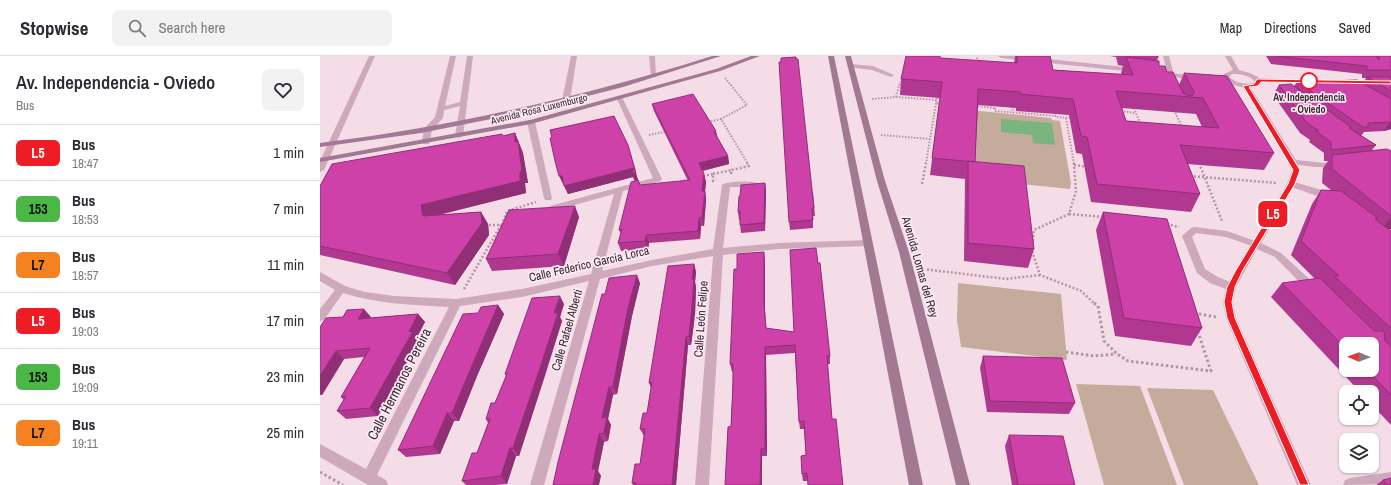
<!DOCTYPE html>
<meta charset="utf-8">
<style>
:root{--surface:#fff;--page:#f2f2f3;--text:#2b2b33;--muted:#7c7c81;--line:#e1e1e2}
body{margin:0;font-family:"Archivo Narrow",sans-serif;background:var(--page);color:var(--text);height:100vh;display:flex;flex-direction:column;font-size:15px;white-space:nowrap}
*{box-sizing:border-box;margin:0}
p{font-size:13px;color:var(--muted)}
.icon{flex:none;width:22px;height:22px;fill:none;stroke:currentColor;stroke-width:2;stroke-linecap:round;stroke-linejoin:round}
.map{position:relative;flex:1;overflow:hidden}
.details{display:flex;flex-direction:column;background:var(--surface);width:320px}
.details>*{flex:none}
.badge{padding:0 8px;border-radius:6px;font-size:14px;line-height:26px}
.needle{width:26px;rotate:271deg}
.controls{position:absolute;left:1019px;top:281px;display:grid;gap:8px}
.controls a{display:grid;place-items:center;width:40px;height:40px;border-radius:8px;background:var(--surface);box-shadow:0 1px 3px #0004;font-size:20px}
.map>.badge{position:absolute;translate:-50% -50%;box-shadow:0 0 0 2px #fff}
.round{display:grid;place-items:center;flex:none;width:42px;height:42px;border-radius:8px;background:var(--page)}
.head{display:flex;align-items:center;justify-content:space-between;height:68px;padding:0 16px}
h1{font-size:19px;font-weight:600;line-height:30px}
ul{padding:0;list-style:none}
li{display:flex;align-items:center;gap:12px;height:56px;padding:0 16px;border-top:1px solid var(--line)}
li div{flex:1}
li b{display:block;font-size:15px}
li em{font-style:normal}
li .badge{min-width:44px;font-weight:700;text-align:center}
header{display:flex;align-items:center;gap:24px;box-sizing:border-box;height:56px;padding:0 20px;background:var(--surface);border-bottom:1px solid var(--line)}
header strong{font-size:19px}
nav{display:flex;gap:22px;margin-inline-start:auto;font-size:14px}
.search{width:280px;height:36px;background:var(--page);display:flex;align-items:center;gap:10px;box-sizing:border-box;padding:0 14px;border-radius:8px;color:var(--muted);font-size:15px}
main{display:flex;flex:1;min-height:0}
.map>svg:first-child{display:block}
</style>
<header>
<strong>Stopwise</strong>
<div class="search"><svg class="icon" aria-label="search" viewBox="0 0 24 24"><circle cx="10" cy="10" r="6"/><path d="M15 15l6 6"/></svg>Search here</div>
<nav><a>Map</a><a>Directions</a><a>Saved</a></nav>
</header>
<main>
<section class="details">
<div class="head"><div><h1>Av. Independencia - Oviedo</h1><p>Bus</p></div><a class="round"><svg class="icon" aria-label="heart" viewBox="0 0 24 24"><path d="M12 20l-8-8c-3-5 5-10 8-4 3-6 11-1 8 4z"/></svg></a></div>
<ul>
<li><span class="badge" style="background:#ee1c25;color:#fff">L5</span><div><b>Bus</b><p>18:47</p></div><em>1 min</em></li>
<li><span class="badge" style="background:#4ab747;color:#111">153</span><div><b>Bus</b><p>18:53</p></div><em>7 min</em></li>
<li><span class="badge" style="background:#f58220;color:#111">L7</span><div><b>Bus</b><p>18:57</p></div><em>11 min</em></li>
<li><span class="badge" style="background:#ee1c25;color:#fff">L5</span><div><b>Bus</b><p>19:03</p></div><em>17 min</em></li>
<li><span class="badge" style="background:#4ab747;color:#111">153</span><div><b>Bus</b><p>19:09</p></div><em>23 min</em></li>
<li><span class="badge" style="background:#f58220;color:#111">L7</span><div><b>Bus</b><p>19:11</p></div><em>25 min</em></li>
</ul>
</section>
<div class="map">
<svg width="1071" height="429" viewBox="0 0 1071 429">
<rect width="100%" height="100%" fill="#f4dde7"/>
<path fill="#c5ab9c" d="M619,51l112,11 1,2 8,1 11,62 -1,6 -98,-10z
M638,227l103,11 6,66 -106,-13 -4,-27z
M756,328l64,2 37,99h-73z
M827,332l66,2 46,95h-75z"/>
<path fill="#7ab47e" d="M681,63l51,4 3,22 -22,-2 -1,-8 -31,-3z"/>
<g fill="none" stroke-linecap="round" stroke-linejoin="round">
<path stroke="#ba92a7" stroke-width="2" stroke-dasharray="1.5 1.5" stroke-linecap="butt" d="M656,6l2,-6
M405,22l22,27 -26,14 27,45
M618,39l-2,8 5,1
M576,41l4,-15
M552,43l24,-2 41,3
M655,50l20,2
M692,50l1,6
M675,52v3l61,5
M814,52l6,15
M854,54l8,17
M801,55l14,2
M735,59l1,2 17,1
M746,62l8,46
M388,66l13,-3
M329,79l19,-4
M561,79l49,4 6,-36
M879,106l1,2
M606,108l4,-25"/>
<path stroke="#ba92a7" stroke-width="2.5" stroke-dasharray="2 2" stroke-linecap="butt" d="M754,107v2
M879,107l23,58
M768,111l-14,-2 2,26 -7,23 -35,16 -2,21 8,24 41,16 14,13
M393,118l19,-4
M411,118l1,-4 17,-4 -2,-3
M383,120l10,-2v7l3,-1
M870,120l87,7
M360,126l10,-3
M602,128l4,-21
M749,158l35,3
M847,168l12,3
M182,169l5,-14 29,-9
M603,213l83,10 34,-4
M144,233l37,-64h-14"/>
<path stroke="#ba92a7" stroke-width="3" stroke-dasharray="2.5 2.5" stroke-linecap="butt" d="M774,247l4,3 6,35 13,13 11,7 83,10 -13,-39
M874,257l22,4
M746,296l28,4 22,-2
M0,416l23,13"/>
<path fill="#cea8bb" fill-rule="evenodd" d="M843,0h6l5,19 -1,1 -5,-1z
M530,8l23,2 21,9 -3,2 -19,-7 -24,-3 -1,-1z
M874,171l33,4 31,11 2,2 -2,2 -3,1 -29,-10 -30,-4 -4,4 13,32 13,8 17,7 1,3 -1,3 -4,1 -21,-8 -13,-10 -15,-37 9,-8z
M1071,416v12l-48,1 2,-5 5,-2z"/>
<path fill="#cea8bb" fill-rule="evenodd" d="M971,125l37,11 7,6 -1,2c-4,1 -39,-12 -46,-14l-1,-2z"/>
<path fill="#cea8bb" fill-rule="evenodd" d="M49,0h6l-51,114 -4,2v-11z
M130,0h6l-11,50 15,-4 7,-46h6l-10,80 -4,2 -4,-2 5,-30 -16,4 -1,8 -11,12 -2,12 -1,2h-6l-1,-2 2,-13 11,-12z
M251,0h6l-7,44 -4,2 -4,-2z
M329,0h6l1,21 -5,-1z
M678,0h21l115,12 3,2 -3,2 -133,-14z
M905,0h6l8,14 11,3 10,5 65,3v2l-2,1 -61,-2 -1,2 -10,4 45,72 29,3 14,-2 4,2c-9,8 -33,3 -45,2l2,5 -5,14 -34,59 20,10 36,33 1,3 -1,3h-8l-34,-35 -18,-8 -21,38 -3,15 3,16 75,167h-14l-71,-167 -3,-16 3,-15 61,-103 5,-14 -3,-8 -45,-74 -13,-4 -8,-6 1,-4 9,-4zM912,18c9,0 18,1 23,8 -9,4 -18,1 -26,-5z
M842,16l34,4 3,2 -3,2 -36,-5 -1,-1z
M300,41l3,2 39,80 -1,2 -38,10 -21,80 50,-11 61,-11 9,-64c4,-4 33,-5 37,-1l-4,3h-25l-7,61 55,-5 90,-3 5,3 -5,3 -90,3 -55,6 -14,230h-14l18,-229 -61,10 -52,13 -56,206h-14l59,-204 -67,16 -62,9 -83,169 9,5 2,5h-20l-48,-28v-13l46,25 83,-162c-36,-2 -71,-3 -106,-14l-19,27 -4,1v-12l15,-19 -15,-9v-9l25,14 20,6 29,4 62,3 66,-10 69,-15 23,-80 -61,17 -4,-3 1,-2 103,-28 -36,-79z
M208,64h3l4,2 17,76 -1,2h-6l-1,-2 -17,-76z"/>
<path fill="#a27992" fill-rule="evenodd" d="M392,0h9l-98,31 -102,26 -100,20 -101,14v-4c134,-17 263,-46 392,-87z
M431,0h9l-40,15 -189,53 -211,38v-4l210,-38 186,-51z
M508,0h6l89,429h-14z
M525,0h6l34,125 24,71 61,233h-14l-57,-233 -22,-71z"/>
</g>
<path fill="#b13890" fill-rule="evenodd" d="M695,0h35l3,14 69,5 -1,-2 2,-7 -5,-1 -2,-8 -6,-1h49l-2,4 2,6 8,6 12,13 5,-12 90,80 -10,17 -77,-6 13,30 -9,18 -100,-10 -9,-48 -6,-1 -7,-38 -53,-4v-3l-38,-3 -3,57 59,87 -6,19 -64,-7 1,-82 -35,-4 10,-77 -40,-3 1,-16 113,-16zM802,52l74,6 6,13 -76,-6z
M946,0h125v73l-7,2 -20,1 -3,4 15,9 -4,5 19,1v78h-2l2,2v194l-19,-20v-13h-12l-89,-95 11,-14 33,-4 -24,-24 21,-51 9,-14h10l-9,-7 1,-15 5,-7h-4v-8l-15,-11 1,-2 -10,-7 -27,-38 6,-10 15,1 3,-4 66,1 3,-5h-4v-4l-91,-10zM1026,288l26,26h-26z
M332,48l66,34 10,18 1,8 -26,7 3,11 -1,9 1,8 -2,27h-3l-1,13 -51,4 -1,6 -27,2 -3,-8 3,-9 -2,-4 16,-49 -2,-4 -65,17 -4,-10h-1l51,-68 26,69 48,-4 -34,-70z
M195,77l8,20 5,30h-3l1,10 -87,22 42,-3 7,12 1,11 -34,50 -135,-30v-69l183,-50z
M445,127l1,8 -1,40 -24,2 -1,-8v-5h-1l-1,-8 2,-16z
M493,136l2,24h-2v12l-23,2 -1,-8z
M783,156l99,116 -11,18 -76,-10 -19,-106z
M259,161l-15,49 -72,5 -6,-12z
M445,204v52l1,16 64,28v8h-2l-21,117h-4l-1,-7 4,-19 -2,-26h-4l-1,-7 -4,-69 -29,2 1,101h-5l-31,-30 2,-54h-1l-2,-8z
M374,208l2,8 -1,10 1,5 -1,28 -4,30h-3l-12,140h-43l-1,-2 8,-19 4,-28 -4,-7 7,-16 4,-25 -2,-5z
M320,227l-8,33 -15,78 -4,1 -5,24 3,6 -3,16 -4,1 -6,29 3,5 -48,9 52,-191z
M244,248l-4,13 2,4 -18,58 -25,77h-3l-9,28 -11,1h-30l-4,-4 15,-28 11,-30 -2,-4 9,-16 11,-27 -1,-2z
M178,249l6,9 -27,62 -18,45h-5l-14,33 -34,3 -8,-7 80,-137z
M98,258l7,8 -8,15 2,2 -41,77 -32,3 -9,-8 7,-11 -3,-3 23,-40 -20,2 -22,36h-2v-68l51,-10 -1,1z
M663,300l92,47 -6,11 -82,-2 -7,-44z
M689,379l66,50h-63l-7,-39z
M1063,424l8,5h-15z"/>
<path fill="#902e76" d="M1070,66h1v7l-7,2z
M396,75l2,8 -4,-7z
M195,77l8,20 5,30h-3l1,10 -97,24 -6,-1 -2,-11 94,-63z
M308,89l10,35 -3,1 -2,-4 -65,17 -4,-8z
M408,100l1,8 -29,7 -1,-8z
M384,118l2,8 -1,9 1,8 -2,27 -2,-8v-27z
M239,120h3l3,8h-2z
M445,127l1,8 -1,40 -1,-8z
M255,150l4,11 -15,49 -6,-12z
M161,156l7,12 1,11 -34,50 -8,-12z
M1071,161v12l-11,2z
M379,162l2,8 -1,13 -2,-8z
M326,179l3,8 -1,6 -3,-8z
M444,196l1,8v52l2,24 -3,-32z
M374,208l2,8 -1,10 1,5 -1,28 -4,30 -2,-9 3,-57z
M317,219l3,8 -8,33 -15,78 -4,-8 15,-78z
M240,240l4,8 -4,13 2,4 -43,135 -6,-8 41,-135z
M178,249l6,9 -27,62 -18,45 -7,-8 19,-45z
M44,253l7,8 -6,10 -7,-8z
M98,258l7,8 -8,15 2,2 -41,77 -8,-8z
M366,281l2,8 -12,140h-4z
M445,291l1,8 1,101 -2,-8z
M16,295l8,8 -22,36 -2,-2v-17z
M289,331l4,8 -5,24 3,6 -3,16 -4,-8 -2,-15z
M127,357l7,8 -14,33 -7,-8z
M279,378l5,8 -6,29 3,5 -2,9h-6l-1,-16z
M190,392l6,8 -9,28 -6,-8z
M441,393l1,7v29h-2z"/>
<path fill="#ce41a8" stroke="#902e76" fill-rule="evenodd" d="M586,0h34v2l77,5v-7h33l3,14 80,5 -7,-18 33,4v5h6l2,6h6l10,21 6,3 4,-1 1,-3 -10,-19 43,3 47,77 -94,-8 20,49 -103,-10 -10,-47 -6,-1 -8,-37 -53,-5v-2l-42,-3 -3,73 -43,-4 10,-76 -41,-3zM796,35l87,7 16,30 -93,-7z
M955,0h101l3,4v-4h12v14h-24v-4z
M476,1v2h2l16,149h-2l1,12 -24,2 -10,-160h2v-4z
M1047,21h24v14z
M1037,24l34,19v23l-23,1v4h-5l-66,-45z
M971,28l60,43 -2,1 27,17 -45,5v-8l-15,-11h3l-13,-9 -27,-37z
M373,38l23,37 -2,1 14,24 -29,7 5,11 -2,17h3l-3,27h-3l-1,13 -52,4 -1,6 -27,2 4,-14 -3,1 12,-48 7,-2 2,5 50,-5 -38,-76z
M294,60l14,29 8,28h-4l2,-5 -70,18 -2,-10h-3l-4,-15 -5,-23h2l-2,-8z
M195,77v9l3,-1 4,30 -2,1v9l-99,24 2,11 58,-4 1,11 -35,50 -127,-27v-60l12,-22 170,-30 1,2z
M1067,93l4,2v65l-59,-47v-14z
M648,105l56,5 10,83 -66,-6z
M445,127l-1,40 -24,2v-13h-2l1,-16h1l1,-11z
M1001,134l20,1 37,27 -3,1 16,12v97l-57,-52h5l-38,-35z
M255,150l-17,48 -72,5 23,-49z
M783,156l64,7 35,109 -78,-10z
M496,192l2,15h2l10,93h-3l5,63h4l7,66h-35l-1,-12 -5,1 -1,-18 5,-1 -2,-34 -5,1 -4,-77 -30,2v101l-4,1 -1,36h-35l3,-58 3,-1 2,-41v-21h-3l4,-95h3v-15l27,-2v52l2,24 28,4 -4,-82z
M374,208l-2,15h2l-2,28 -3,29 -3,1 -14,148h-36v-2h-4l3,-19h5l5,-35h-5l3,-16h4l5,-31 -3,1 19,-117z
M317,219l-9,33 -15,78 -4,1 -7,31 5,-1 -3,16 -5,1 -7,35h4l-3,16h-40l5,-23 44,-168h3l4,-16z
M1000,222l54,53h10l1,10 6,5v49l-24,-25h5v-26h-26v5l-64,-66z
M240,240l-6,17h4l-19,58 -26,77h-3l-9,28 -39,5 10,-28h5l13,-34h-4l5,-16h4l12,-29h-2l27,-76z
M178,249l-27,63 -19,45h-5l-14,33 -35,4 65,-136 15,-1 3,-6z
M44,253l-6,10 60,-5 -9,18 4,-1 -43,77 -33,3 9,-15 -5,1 29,-49 -34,3 -16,25v-49l6,-9 17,-1 4,-7z
M663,300l79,2 13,45 -85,-2z
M689,379l54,1 12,49h-57z
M1071,422v7h-3l-5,-5z"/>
<path fill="#ee1c25" stroke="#fff" d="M937,23l134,2v3l-130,-2 -3,4 -9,1 51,83 -5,14 -52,86 -8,17 -3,15 3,16 74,167h-9l-73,-167 -3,-16 3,-15 9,-17 52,-86 5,-14 -50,-84 11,-2z"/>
<circle fill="#fff" stroke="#ee1c25" stroke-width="2" cx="989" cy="25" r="8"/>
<g text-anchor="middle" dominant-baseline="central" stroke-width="3.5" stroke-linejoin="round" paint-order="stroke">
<g font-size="10" font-weight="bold" fill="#3a2934" stroke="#fbeaf2">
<text x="989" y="41">Av. Independencia<tspan x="989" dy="12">- Oviedo</tspan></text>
</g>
<g font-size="10" fill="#3a2934" stroke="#fbeaf2">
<text transform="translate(219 53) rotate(-14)">Avenida Rosa Luxemburgo</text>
</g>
<g font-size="12" fill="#3a2934" stroke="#fbeaf2">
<text transform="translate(269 208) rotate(-13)">Calle Federico García Lorca</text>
<text transform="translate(600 211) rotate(74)">Avenida Lomas del Rey</text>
<text transform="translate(381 263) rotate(-86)">Calle León Felipe</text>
<text transform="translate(247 274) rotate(-74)">Calle Rafael Alberti</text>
</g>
<g font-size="14" fill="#3a2934" stroke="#fbeaf2">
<text transform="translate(79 328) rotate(-63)">Calle Hermanos Pereira</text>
</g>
</g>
</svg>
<div class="controls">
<a><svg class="needle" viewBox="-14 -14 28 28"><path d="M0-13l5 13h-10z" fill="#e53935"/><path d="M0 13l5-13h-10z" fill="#7c7c81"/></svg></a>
<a><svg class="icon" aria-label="locate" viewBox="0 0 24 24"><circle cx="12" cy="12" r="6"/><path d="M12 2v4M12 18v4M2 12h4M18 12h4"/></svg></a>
<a><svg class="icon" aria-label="layers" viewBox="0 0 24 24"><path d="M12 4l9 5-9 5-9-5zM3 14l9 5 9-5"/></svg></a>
</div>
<b class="badge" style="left:953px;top:158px;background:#ee1c25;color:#fff">L5</b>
</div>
</main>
